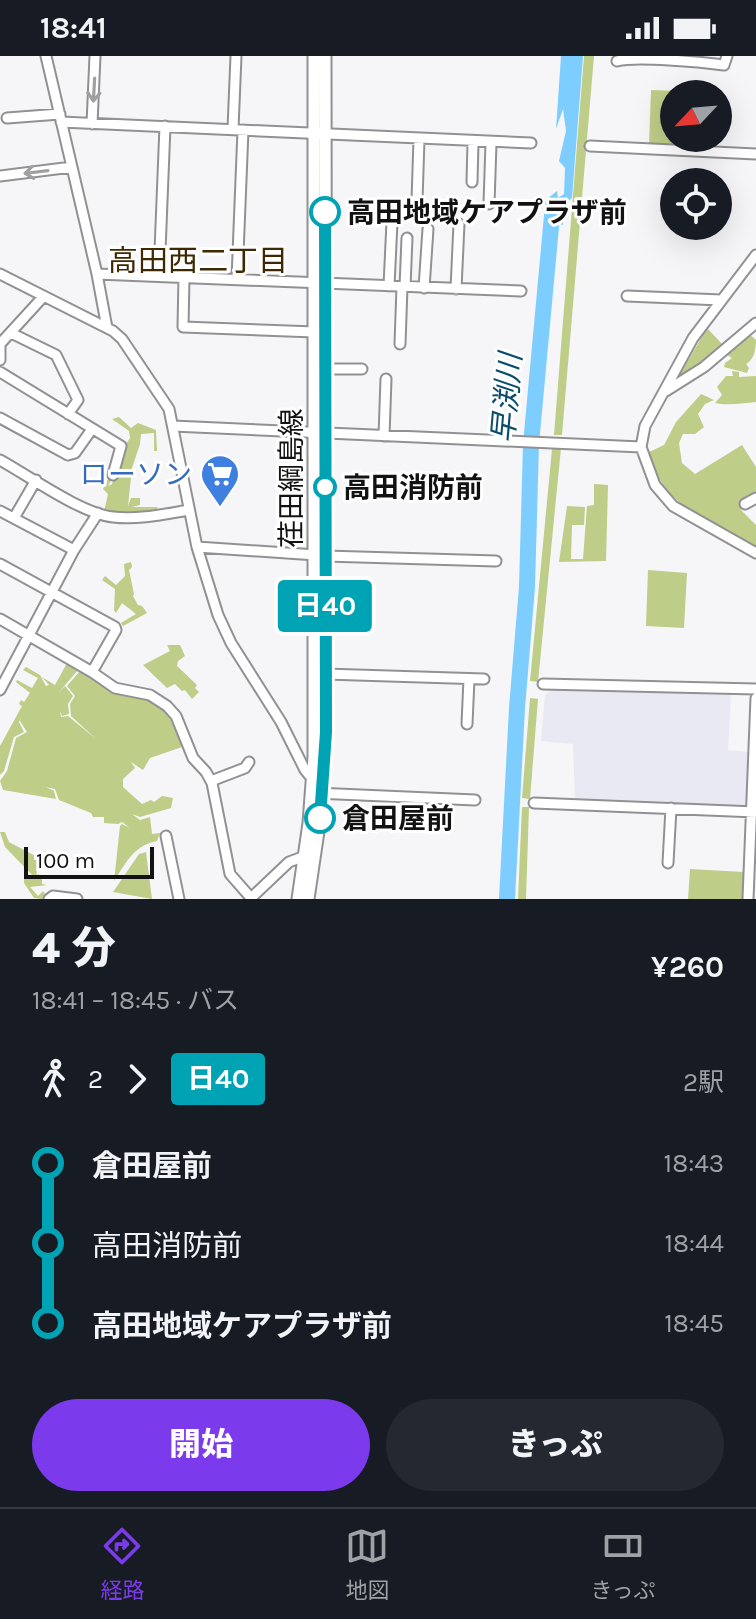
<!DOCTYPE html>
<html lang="ja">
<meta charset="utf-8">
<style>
:root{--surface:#171b24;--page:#242831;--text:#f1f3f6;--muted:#9ea1a6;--line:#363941;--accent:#7c3aed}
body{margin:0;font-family:Karla,"Noto Sans JP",sans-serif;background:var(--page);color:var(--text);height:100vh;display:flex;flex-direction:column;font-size:30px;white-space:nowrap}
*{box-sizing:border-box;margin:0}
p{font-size:26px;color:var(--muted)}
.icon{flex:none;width:44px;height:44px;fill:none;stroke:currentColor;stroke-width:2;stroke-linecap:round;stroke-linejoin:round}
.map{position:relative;height:843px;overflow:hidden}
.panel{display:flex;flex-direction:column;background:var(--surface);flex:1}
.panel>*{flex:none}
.badge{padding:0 16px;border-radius:6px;font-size:28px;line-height:52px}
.needle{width:52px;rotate:244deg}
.tools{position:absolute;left:660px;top:24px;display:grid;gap:16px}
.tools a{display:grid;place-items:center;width:72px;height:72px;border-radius:50%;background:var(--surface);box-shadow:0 8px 32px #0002;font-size:40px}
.scale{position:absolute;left:24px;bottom:20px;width:130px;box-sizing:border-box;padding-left:8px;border:4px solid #121213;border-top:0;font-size:22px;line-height:28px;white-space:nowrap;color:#121213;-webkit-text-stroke:6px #fff;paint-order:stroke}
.map>.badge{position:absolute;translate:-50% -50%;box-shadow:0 0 0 4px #fff}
.legs{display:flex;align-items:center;gap:12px;height:88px;padding:0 32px;font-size:26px}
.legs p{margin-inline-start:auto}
.overview{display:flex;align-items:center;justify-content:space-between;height:136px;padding:0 32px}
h1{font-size:44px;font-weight:800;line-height:60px}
.cta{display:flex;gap:16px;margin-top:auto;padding:16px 32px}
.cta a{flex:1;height:92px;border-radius:48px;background:var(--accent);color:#fff;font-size:32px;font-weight:800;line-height:92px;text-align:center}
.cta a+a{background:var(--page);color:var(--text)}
ul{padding:0 32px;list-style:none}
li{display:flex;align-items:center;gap:28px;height:80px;font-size:30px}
li i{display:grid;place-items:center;width:12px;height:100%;margin:0 10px;background:currentColor}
li i::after{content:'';width:20px;height:20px;margin:-10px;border:6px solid;border-radius:50%;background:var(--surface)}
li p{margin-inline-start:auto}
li:first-child i{background:linear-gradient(#0000 50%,currentColor 0)}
li:last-child i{background:linear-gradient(currentColor 50%,#0000 0)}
.status{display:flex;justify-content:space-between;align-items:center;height:56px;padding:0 40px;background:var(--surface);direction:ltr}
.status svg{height:22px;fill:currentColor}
.tab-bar{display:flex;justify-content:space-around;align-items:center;height:112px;border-top:2px solid var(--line);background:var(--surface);font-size:22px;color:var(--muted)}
.tab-bar a{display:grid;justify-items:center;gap:4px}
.tab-bar .active{color:var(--accent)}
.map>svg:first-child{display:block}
</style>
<div class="status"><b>18:41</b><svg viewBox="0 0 49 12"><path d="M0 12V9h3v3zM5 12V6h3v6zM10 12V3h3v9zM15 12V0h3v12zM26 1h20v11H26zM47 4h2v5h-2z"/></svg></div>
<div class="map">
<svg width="756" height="843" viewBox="0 0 756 843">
<rect width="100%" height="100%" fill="#f6f6f9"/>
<path fill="#e9e9f3" d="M553,633l178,6 -3,55 22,2 -2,56 -173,-8 -2,-56 -32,-3 4,-46z"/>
<path fill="#becd87" d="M584,0h10l-32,379h-8z
M651,34l55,2v2h-32v44h30v11l-55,-3z
M707,272l16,17 -24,21 -18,12 -2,-2z
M748,277l8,7c0,9 -2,20 -10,24l3,4 -2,5 -23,-6 1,-4 7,-5 -8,-5z
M732,315l7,1v5l17,-1v26c-13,1 -29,4 -41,1l7,-8 -5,-8 9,-11h7z
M701,338l13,6 -9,4 -7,10 6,13 -9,7h-12l-4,9 3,20 13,11 47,-29 14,22v26l-15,11v6l15,15v22c-50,-31 -87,-34 -109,-94l17,-8 12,-23z
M119,361l12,11 7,-5 18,7 1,21h-3v-18l-13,1 -1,10 -8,24 -4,38 3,-8h9v7l-8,2h25l1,4 -54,1 4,-18 -5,-5 5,-10 -9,-8 13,8 -4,7 4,-2 12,-37 6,-9 -1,-7 -17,-12z
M561,392l-23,234 -8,-1 22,-232z
M594,428l14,1 -2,76 -47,1 8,-56 18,1 -1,18h-12l-1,34h12l4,-53 7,-1z
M131,506l1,5 -3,3 5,24 -1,2 5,9 4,1 5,7 -24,13 -2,-3 15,-9 -14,-11 -6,10 -2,-3 1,-21 -13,-9 3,-4 11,9 9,-9 -1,-12z
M648,514l39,3 -3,55 -38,-2z
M167,589h13l5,11 -7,5 -1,5 20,19 -2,3 4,4 -7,7 -7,-9 -3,1 -7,-7 -8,4 -24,-23 27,-14z
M67,607l12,6 -20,23 6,-6 8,10 -5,8 1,10 -7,2 -2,-5 1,6 7,-1 28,23 -25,-23 -1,-12 5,-8 -8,-10 13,-15 31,20 38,8 16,9 17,36v3l-32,11 -7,12 -12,-8 4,6 -12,11v8l19,17 9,-4 3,2 8,-6 11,2 -2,10 -31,9 -8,-3 8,6 10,-3 2,17 8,-1 -3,8c-23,4 -31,22 -43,40l6,-55 2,-2 8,4 -8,-6 -4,2 -14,-1v-6h-11l-2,-4 -32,-13 -4,-11 -9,-2 8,4 2,8 -53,-9 -3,-9 7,-10 9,-33 11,-6 -7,-11 1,-4 -2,5 5,10 -10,5 -10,34 -4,4v-29l22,-40 -3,-2 2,-4 3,2 6,-9 -14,-11 1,-2 15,8 6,-10 -15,-8 3,-3 14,8 6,11 3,-1 -7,-8 13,8z
M530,642l8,1 -8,100 -8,-1z
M522,751h7l-3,92h-8z
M0,776h5l4,10 30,16 -3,19 2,-3 4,3v7l5,1 -17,2 8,9 5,-5 2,3 -3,5 -8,-1 -10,-15v-10l10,4 -29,-30z
M146,796l6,47 -39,-7 26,-38z
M690,813l54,3 -1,27h-55z"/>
<path fill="#7dcefe" d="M561,0h22l-11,142 -7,6 -2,21 -16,-5v-21l10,-8 1,7 6,-4 1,-26 -6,-7 7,-30 -3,-22 -7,20z"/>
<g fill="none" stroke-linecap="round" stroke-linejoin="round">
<path stroke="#7dcefe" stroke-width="16" d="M507,843l10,-191 10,-121 4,-143 22,-239 2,-1"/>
<defs>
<path id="minor" d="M46,0l51,218 10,54
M617,5c19,-5 84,1 107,4l3,-9
M7,62l53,-4
M61,66l470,21
M92,68l3,-68
M233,73l3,-73
M590,90l166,8
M0,120l72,-9
M472,126l1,-40
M417,145l2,-62
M489,148l2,-61
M756,199l-63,83 -48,88 -4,21 14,38 18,21 83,47
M0,218l113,57 9,8 47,70 28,138 21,68 13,28 50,79 24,48 4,5 10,1
M97,218l424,17
M159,220l6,-150
M184,221l-1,50 132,5
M237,223l6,-149
M389,230l3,-64
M405,231l2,-49
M424,232l4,-59
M456,233l3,-65
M627,240l94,4
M11,277l45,22 22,45 -10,14
M400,288l2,-57
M0,304v-16l43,-47
M325,313h37
M0,316l121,74 -8,29
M666,335l38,-24 52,-44
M0,362l68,37 7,-2 17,-24
M173,370l468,21
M384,380l2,-57
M0,404c29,16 82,54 113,57 25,3 52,-3 76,-7
M745,448l11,-6
M0,455l74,39
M14,462l22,-38
M197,491l119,8
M325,500l171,5
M0,508l115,63 1,3 -24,42
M0,563l92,53 23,16 35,7 17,11 9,10 17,42 13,14 6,11 18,91 21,24
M325,618l159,5
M543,628l213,5
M0,634l74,-140 24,-37
M467,668l2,-45
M211,725l34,-13 4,-6
M315,737l160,7
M534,747l222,9
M166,780l13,63
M668,807l3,-55
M49,843l4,-3 24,3
M250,843l39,-37 16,-6
M748,843l8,-201"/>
<path id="major" d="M298,843l11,-76 5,-66v-701
M308,843l12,-81 6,-86 -1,-676"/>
</defs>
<use href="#minor" stroke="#919194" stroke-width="13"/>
<use href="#major" stroke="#919194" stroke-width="15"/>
<use href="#minor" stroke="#fff" stroke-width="9"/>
<use href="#major" stroke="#fff" stroke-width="11"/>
</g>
<defs><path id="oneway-shaft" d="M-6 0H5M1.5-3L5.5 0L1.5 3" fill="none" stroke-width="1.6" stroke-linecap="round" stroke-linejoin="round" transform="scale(2)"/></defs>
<g stroke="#a0a0a1">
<use href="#oneway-shaft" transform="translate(94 34) rotate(93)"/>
<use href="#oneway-shaft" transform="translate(36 116) rotate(173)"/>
</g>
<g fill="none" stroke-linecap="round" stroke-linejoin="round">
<defs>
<path id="line-1" d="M320,762l6,-86 -1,-520"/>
</defs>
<use href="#line-1" stroke="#fff" stroke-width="18"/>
<use href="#line-1" stroke="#00a3b4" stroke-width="12"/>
</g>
<defs>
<symbol id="supermarket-pin" viewBox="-11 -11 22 30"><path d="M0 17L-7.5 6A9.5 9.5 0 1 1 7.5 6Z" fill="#3f7fe0" stroke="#fff"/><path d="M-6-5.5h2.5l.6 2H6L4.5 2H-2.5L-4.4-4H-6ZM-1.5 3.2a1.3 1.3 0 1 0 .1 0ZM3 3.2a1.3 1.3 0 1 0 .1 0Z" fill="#fff"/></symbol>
</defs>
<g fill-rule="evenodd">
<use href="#supermarket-pin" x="198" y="396" width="44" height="60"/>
</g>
<g fill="#fff" stroke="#00a3b4" stroke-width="4">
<circle cx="325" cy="156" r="14"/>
<circle cx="325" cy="431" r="10"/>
<circle cx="320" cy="762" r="14"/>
</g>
<g text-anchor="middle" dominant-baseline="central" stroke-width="6" stroke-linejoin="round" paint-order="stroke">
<g font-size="28" font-weight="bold" fill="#121213" stroke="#fff" text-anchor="start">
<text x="347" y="156">高田地域ケアプラザ前</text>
<text x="343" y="431">高田消防前</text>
<text x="342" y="762">倉田屋前</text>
</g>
<g font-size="28" fill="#366cbe" stroke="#fff" text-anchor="end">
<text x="192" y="418">ローソン</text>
</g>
<g font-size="28" fill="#121213" stroke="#fff">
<text transform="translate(291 422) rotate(-90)">荏田綱島線</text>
</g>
<g font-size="30" fill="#3f2903" stroke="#fff">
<text x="198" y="205">高田西二丁目</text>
</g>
<g font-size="30" font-style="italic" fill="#0a4d6c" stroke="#fff">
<text transform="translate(507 342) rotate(-85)">早渕川</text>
</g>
</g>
</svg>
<div class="tools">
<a><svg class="needle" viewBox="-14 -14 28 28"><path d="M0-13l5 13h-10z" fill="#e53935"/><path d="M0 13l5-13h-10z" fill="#9ea1a6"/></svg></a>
<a><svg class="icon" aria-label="locate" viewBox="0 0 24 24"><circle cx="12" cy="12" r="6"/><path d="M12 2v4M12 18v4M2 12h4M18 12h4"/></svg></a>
</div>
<div class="scale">100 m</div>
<b class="badge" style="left:325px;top:550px;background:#00a3b4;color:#fff">日40</b>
</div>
<section class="panel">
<div class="overview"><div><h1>4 分</h1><p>18:41 – 18:45 · バス</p></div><b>¥260</b></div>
<div class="legs"><svg class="icon" aria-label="walk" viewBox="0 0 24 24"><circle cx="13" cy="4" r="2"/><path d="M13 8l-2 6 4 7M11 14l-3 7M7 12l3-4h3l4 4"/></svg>2<svg class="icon" aria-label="forward" viewBox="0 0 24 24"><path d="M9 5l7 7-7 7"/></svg><b class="badge" style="background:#00a3b4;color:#fff">日40</b><p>2駅</p></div>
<ul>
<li><i style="color:#00a3b4"></i><b>倉田屋前</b><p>18:43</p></li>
<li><i style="color:#00a3b4"></i><span>高田消防前</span><p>18:44</p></li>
<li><i style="color:#00a3b4"></i><b>高田地域ケアプラザ前</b><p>18:45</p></li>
</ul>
<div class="cta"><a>開始</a><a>きっぷ</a></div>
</section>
<nav class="tab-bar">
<a class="active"><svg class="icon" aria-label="directions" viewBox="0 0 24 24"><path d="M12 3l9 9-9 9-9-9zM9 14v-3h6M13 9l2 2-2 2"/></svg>経路</a>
<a><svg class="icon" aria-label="map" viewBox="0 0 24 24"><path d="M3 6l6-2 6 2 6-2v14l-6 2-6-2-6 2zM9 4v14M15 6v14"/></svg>地図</a>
<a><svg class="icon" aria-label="tickets" viewBox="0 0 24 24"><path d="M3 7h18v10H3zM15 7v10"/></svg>きっぷ</a>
</nav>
